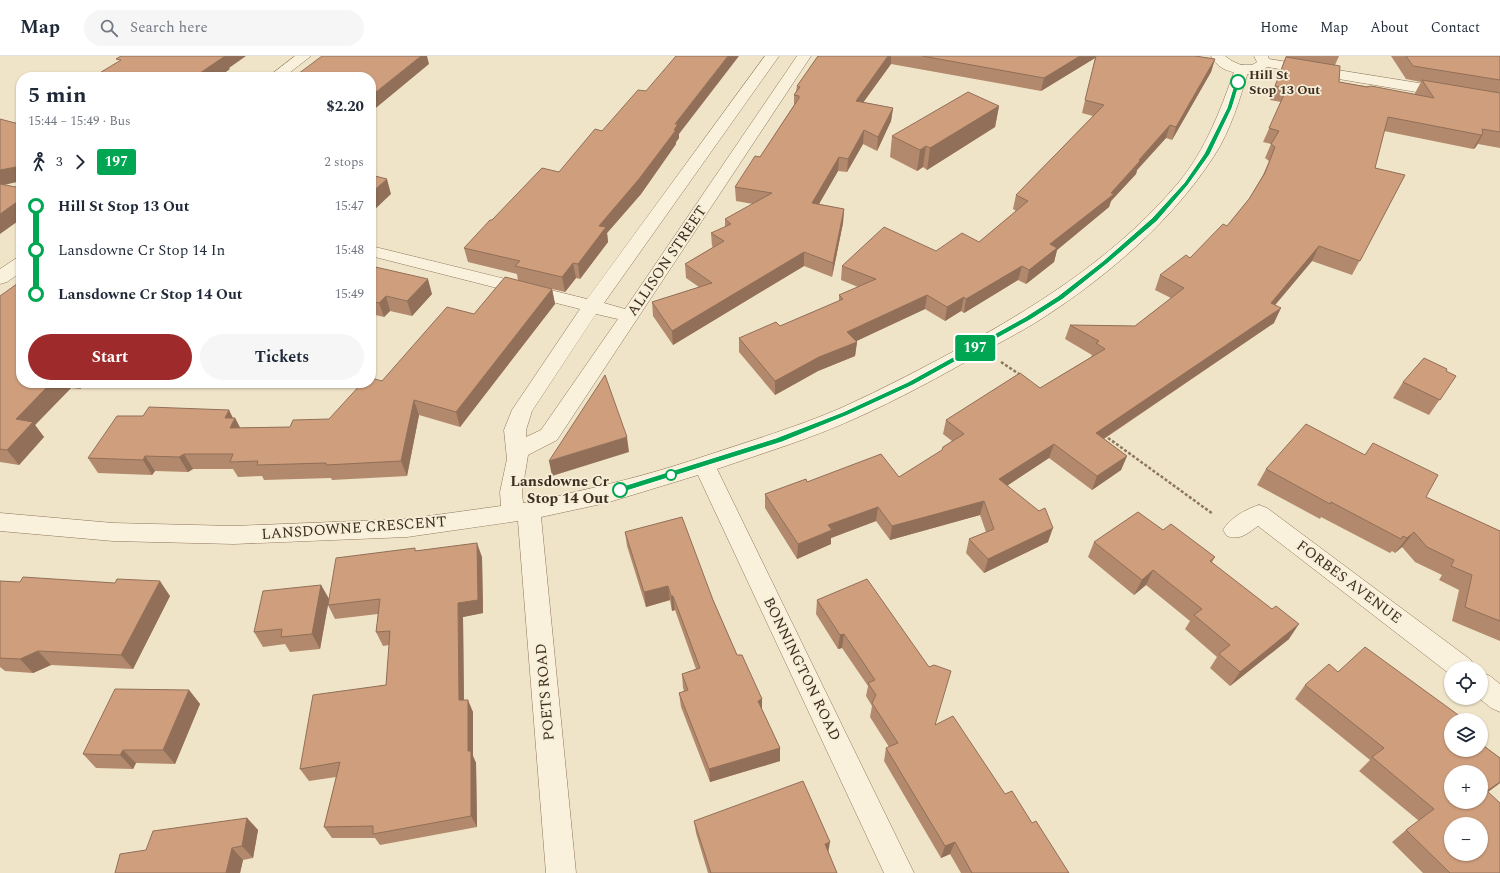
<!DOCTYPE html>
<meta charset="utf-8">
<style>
:root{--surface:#fff;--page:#f6f6f7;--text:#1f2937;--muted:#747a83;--line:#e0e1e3;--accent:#9e2a2b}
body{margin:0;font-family:Spectral,serif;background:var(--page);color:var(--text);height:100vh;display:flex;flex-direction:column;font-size:15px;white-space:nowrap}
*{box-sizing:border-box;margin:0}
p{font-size:13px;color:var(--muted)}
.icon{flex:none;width:22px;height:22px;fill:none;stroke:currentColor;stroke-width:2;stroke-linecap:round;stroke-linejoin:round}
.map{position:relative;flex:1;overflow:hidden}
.sheet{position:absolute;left:16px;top:16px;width:360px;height:316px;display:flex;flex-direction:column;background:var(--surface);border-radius:16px;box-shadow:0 1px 3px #0004}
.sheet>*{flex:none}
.badge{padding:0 8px;border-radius:3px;font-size:14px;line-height:26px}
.controls{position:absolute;left:1444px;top:605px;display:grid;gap:8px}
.controls a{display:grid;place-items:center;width:44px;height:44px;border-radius:50%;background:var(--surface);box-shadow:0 1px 3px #0004;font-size:20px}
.map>.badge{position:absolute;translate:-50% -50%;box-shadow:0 0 0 2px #fff}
.legs{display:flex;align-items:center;gap:6px;height:44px;padding:0 12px;font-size:13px}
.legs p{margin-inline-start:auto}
.summary{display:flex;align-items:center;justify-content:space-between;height:68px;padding:0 12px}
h1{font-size:22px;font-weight:700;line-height:30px}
.primary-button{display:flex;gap:8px;margin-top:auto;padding:8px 12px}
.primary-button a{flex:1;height:46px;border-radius:24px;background:var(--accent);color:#fff;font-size:16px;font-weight:700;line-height:46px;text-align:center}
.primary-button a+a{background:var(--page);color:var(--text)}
ul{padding:0 12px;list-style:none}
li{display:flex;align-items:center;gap:14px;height:44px;font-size:15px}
li i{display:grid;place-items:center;width:6px;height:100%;margin:0 5px;background:currentColor}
li i::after{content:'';width:10px;height:10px;margin:-5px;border:3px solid;border-radius:50%;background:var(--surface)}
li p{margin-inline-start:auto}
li:first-child i{background:linear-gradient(#0000 50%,currentColor 0)}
li:last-child i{background:linear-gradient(currentColor 50%,#0000 0)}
header{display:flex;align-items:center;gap:24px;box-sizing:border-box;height:56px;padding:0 20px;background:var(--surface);border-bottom:1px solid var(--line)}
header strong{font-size:19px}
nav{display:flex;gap:22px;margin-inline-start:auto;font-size:14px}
.search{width:280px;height:36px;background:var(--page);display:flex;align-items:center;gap:10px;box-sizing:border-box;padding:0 14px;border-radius:22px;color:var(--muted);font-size:15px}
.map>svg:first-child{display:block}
</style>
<header>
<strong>Map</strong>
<div class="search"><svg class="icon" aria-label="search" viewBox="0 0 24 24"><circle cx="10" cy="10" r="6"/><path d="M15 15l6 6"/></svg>Search here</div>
<nav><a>Home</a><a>Map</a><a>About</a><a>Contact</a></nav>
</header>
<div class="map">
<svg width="1500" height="817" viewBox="0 0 1500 817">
<rect width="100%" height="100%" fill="#f0e4c8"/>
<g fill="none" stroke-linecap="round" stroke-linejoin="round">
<defs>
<path id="minor" d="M295,0h16l-27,21h-16z
M765,0h14l-175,247 21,6 172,-253h14l-254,384 -29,15 -6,37 1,11c16,-2 32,-6 47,-10 46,-10 91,-22 135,-37 45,-15 92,-29 136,-48 44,-20 86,-42 128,-65 78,-43 152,-92 210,-161 27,-33 42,-73 56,-113l2,-3 5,-1 5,1 2,3c-9,29 -18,61 -35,87 -43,67 -111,124 -179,167 -17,10 -34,19 -52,29 -42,24 -84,47 -129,67 -44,20 -91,34 -137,50l197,404h-30l-186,-398 -92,28 -65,14 35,356h-30l-28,-352 -111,16 -173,7 -121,-3 -113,-10v-18l113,10 121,3 173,-7 94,-13 -1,-14 7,-33 -3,-29 8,-20 68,-101 -209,-53v-10l216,53zM596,258l22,5 -77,111 -15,7v-7l6,-19z
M21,201v15l-14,10 -7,2v-15l15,-10z
M1259,449l8,3 204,152 4,8h-24v7l-193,-149c-10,7 -18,15 -31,10l-4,-6c7,-12 23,-21 36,-25z
M1481,616l9,4 10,8v28l-9,-4 -12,-10h2z"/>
<path id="tertiary" d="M1211,0h14l7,5 9,4h11l5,-3 -3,-6h14l1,3 231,37v10l-233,-39c-10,12 -33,7 -45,1 -5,-3 -8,-7 -11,-12z"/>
</defs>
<use href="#minor" stroke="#8d765c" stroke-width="1"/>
<use href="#tertiary" stroke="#8d765c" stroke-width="1"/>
<path stroke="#8d765c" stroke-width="2.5" stroke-dasharray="3 2" stroke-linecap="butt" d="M1001,306l21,14
M1104,379l109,79"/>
<use href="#minor" fill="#faf1dc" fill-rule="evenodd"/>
<use href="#tertiary" fill="#faf1dc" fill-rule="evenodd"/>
</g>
<path fill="#b2896c" d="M818,0h377l20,3 -4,13 -39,68 -6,-2 -29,32 -1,4 -25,27 -2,6 -52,43 -3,12 -28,22 -8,-4 -54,33 -3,-2 -16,10 -20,-12 -69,32 1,1 -2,14 -37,15 -43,24 -36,-43v-14l41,-12 59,-25v-6l19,-8 -17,-7 1,-14 94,-15 43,-9 37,-31 -3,-2 3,-14 77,-79 -11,-3 13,-55 -54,33 -150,-27 -28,38 30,6 -2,13 -14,30 -14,-7 -16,28 -9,-1 -19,33 25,5 -1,14 -11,54 -28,-11 -131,79 -20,-29 -1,-14 47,-15 -13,-9 -1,-14 28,-17 -1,-1 -1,-13 14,-6v-8l28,-15 -17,-3 -1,-14 25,-30 34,-52v-10l2,-4 1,-5z
M1286,0h53l-4,9 4,17 76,12v-1l6,-11 -15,-3 -15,-23h109v92l-22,-4 -3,4 -2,1 -89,-18 -9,37 30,7 -53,100 -40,-14 -37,44 -1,18 -170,116 23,17 -6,14 -29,20 -43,-32 -41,27 40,57 -64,31 -18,-20 3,-14 17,-7 -6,-17 -90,25 -14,-19 -45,17v6l-34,15 -32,-51v-14l42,-12 92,-5 43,-26 1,-4 9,-6 -9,-7 3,-14 94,-32 51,-31 1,-2 -27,-16 5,-14 65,1 36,-28 -16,-8 5,-15 30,-17 37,-32 22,-27 14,-24 6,-14 -4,-3 6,-14 -8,-2 18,-40 -11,-2z
M646,35l33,43v4l-3,4v2l-35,50 -34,39 1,9 -28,37 -4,-1 -11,14 -47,-11 -1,-7 -49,-12 -4,-14 28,-28 67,-48 43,-41z
M999,50l-4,21 -68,43 -4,-3 -6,4 -27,-14 2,-21z
M371,210l61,28 -20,22 -22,-5 -6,6 -13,-3z
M552,233l3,15 -95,123 -41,-12 -12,61 -75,4 -1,-2 -67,2 -2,-4 -24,1 -5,-8h-40l-5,3 -33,-1 -3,4 -54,-2 -10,-15 55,-42 86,-6 3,8h3l5,10 50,-1 39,-8 145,-105z
M0,240l21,87h65l-6,6 -9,-1 -36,37 9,12 -25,28 -19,-3z
M1446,315l10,5 -27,39 -36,-17 10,-16z
M1266,413l160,28 74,34v110l-48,-20 7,-31 -20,-10 3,-5 -27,-13 -13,-15 -7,6 -3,-2 -2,2 -69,-36 -1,2 -63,-34z
M1163,474l52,27 -3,5 77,77 -59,47 -20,-18 7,-11 -32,-28 5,-8 -44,-36 -12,10 -46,-38 6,-15z
M625,476l88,68 24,55 25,44v11l18,38v13l-70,21 -29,-75 -2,-14 5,-2 -1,-3 -1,-14 14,-5 -21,-59 -3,1 -2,-11 -24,7 -19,-61z
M416,495l66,6 1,56 -20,4 1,83 9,12v44l3,7 1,64 -97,18 -5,-7h-43l-8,-11 12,-50 -27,4 -9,-12 86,-84 3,-40 -6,1 -7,-14 2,-18 -43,5 -7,-14z
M0,525l170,15 -37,73 -82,-4 -18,8 -28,-2 -5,-4z
M321,529l8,14 -9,50 -30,3 -5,-8 -22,3 -9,-15z
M817,544l118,125 70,69 27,29 37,50h-108l-11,-19 -9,4 -57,-97 2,-13 3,-1 -19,-30 2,-11 -6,-10 2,-10 -26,-38 -4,1 -22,-35z
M1338,616l113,48 49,38v25l-12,9 12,81h-77l-31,-31 14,-12 13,-9 -60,-50 11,-11 -75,-61 10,-14z
M189,634l11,14 -25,60 -39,-1 -3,6 -37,-1 -13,-14z
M247,762l11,12 -5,28 -10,2 -3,13h-125l31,-23z
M694,765l134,31 9,21h-129l-12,-40z"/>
<path fill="#916f58" d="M225,0h21l-17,12 1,1 -11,8h-25z
M421,0h6l2,8 -58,48v-16z
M728,0h11l-60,78v4l-3,4v2l-35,50 -34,39 1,9 -28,37 -2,-15 21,-38 76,-102z
M888,0h3v8l-36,50 1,-13z
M1080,0h16l-1,2 -54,33 3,-13z
M1215,3l-4,13 -39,68 4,-13z
M999,50l-4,21 -68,43 3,-22z
M893,52l-2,13 -14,30 1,-14z
M1170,69l-4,13 -29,32 -1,4 -25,27 -2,6 -52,43 -3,12 -28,22 3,-14 21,-26 61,-51z
M864,74l-1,14 -16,28 1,-13z
M1483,78l-8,14 -2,1 8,-14z
M926,90l-3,21 -6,4 3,-21z
M839,101l-1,14 -26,45v-13z
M21,110v15l-21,5v-16z
M387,123l4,15 -20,19v-20z
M21,143v20l-21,15v-20z
M844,153l-1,14 -11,54 1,-14z
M1319,190l-7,15 -48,57 7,-15z
M804,196v14l-131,79 -1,-14z
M573,207l3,15 -11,14 -3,-15z
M1022,210l-4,14 -54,33 2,-14z
M428,223l4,15 -20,22 -5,-15z
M552,233l3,15 -95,123 -4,-15z
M927,239l-2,14 -79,37 1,-14z
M386,240l4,15 -6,6 -5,-14z
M964,241l-3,14 -16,10 2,-14z
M1281,252l-7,15 -183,124 5,-14z
M857,286l-2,14 -37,15 -43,24v-14l44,-24z
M51,327h17l3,5 -36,37 9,12 -25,28 -12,-15 9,-31z
M76,327h10l-6,6z
M414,344l5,15 -12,61 -6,-15z
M229,354l5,10 1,-2 8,15 -5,10 -13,-25z
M627,381l2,15 -77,24 -3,-15z
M1054,388l-5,14 -53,35 3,-14z
M184,398l9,15 -5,3 -9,-15z
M145,400l10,15 -3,4 -9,-15z
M1127,400l-6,14 -29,20 5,-14z
M984,445l-4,14 -90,25 2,-14z
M878,451l-2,14 -45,17v6l-34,15 1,-15 30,-19z
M1053,472l-5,14 -64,31 4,-14z
M1414,476l-12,15 -7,6 12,-15z
M477,487l5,14 1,56 -20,4 1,96 -5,-13 -1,-97z
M1153,514l-7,15 -12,10 8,-15z
M160,525l10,15 -37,73 -12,-14z
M321,529l8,14 -9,50 -8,-15z
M668,530l2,14 -24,7 -2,-15z
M671,540h2l2,14 -3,1z
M1299,568l-10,15 -59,47 10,-14z
M844,578l-2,14 -4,1 2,-14z
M38,595l13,14 -18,8 -13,-14z
M189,634l11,14 -25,60 -12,-14z
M762,643v14l-4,-12z
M468,644l5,12v44l3,7 1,64 -6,-11 -3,-65z
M780,692v13l-70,21 -1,-13z
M123,694l13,13 -3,6 -13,-14z
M1500,726v1l-19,14v-1z
M247,762l11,12 -5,28 -11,-12z
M830,786l-2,12 -3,-10z
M955,786l-5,12 -9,4 4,-12z
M232,792l11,12 -3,13h-14z"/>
<path fill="#cf9f7d" stroke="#916f58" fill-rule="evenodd" d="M121,0h104l-31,21h-101l28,-17 -5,-1z
M322,0h99l-50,40v-19h-77z
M676,0h52l-53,68h3l-4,6h2l-37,49 -40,47 7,1 -28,37 -5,-1 -11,14 -47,-11 5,-5 -56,-13 26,-28h2l50,-52 17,4 36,-43 7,2 36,-41 8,1z
M818,0h70l-32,45 37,7 -15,29 -14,-7 -16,29 -9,-2 -27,46 32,6 -11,54 -29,-11 -132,79 -20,-29 60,-19 -27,-19 39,-23 -13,-8 20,-9 -6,-5 47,-26 -37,-6 20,-31 5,1 39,-59v-2l-5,-1 6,-8 -3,-1z
M922,0h158l-36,22z
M1096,0h99l20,3 -39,68 -6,-2 -31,35 1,1 -29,32 3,1 -64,50 7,4 -28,22 -7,-4 -56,33 -2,-2 -17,10 -20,-12 -80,37 10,10 -38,15 -44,24 -36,-43 37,-16 4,4 63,-27 -4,-4 37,-16 -34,-13 42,-39 52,24 26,-18 17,9 49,-41 -12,-6 88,-90 -19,-5z
M1406,0h94v24l-87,-14z
M1286,1l54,9 -1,16 28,5 4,-1 63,12 -12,-18 78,13v39l-18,-3 1,5 -2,1 -93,-18 -13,51 30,7 -45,86 -41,-15 -48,57 10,5 -185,125 31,23 -30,20 -43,-32 -55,35 40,32 6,-3 8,20 -65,31 -19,-20 25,-10 -10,-28 -92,25 -14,-19 -50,18 4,5 -34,14 -33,-50 41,-15 1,3 74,-28 18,23 43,-27 1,-3 21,-13 -18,-14 74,-47 20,15 65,-39 -9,-6 3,-2 -29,-16 65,1 49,-38 -24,-13 26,-20 4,3 33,-34 4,2 22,-27 16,-26 10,-26 -4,-3 8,-13 -10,-3 18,-40 -12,-2z
M968,36l31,14 -69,42 -4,-2 -6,4 -28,-14z
M0,63l19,5 2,-2v44l-21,4z
M371,119l16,4 -16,14z
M0,128l21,4v11l-21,15z
M371,210l57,13 -21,22 -21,-5 -7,7 -8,-2z
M505,221l47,12 -96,123 -42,-12 -13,61 -75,4v-2l-69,2 1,-4 -28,1 3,-8h-49l-5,3 -34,-1 -2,4 -55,-2 29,-42h26l6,-9 80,3 -4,8h10l-5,10 60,-1 3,-7 36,-1 33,-36h9v-5l11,3 65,-74 27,7z
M21,225v102h30l-35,36 17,3 -26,28 -7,-1v-153z
M1424,302l23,11 -1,2 10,5 -16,24 -37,-18z
M605,319l22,62 -78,24z
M1306,368l59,31 8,-12 65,32 -12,22 74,34v90l-35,-14 7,-32 -21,-9 3,-6 -27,-13 -13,-15 -7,6 -4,-2 -2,3 -70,-37 -1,2 -64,-35z
M1138,456l25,18 8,-6 44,33 -5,4 62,48 4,-3 23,18 -59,48 -21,-18 11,-9 -36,-30 8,-6 -49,-39 -11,10 -48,-38z
M682,461l31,83 24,55h5l20,44 -4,2 22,47 -71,21 -30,-76 9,-3 -6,-16 18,-6 -27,-72h-2l-3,-10 -24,6 -19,-60z
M477,487l1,57 -20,3 1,97h9v51h3v65l-98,18v-8l-49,1 16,-65 -40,7 13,-74 73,-10 4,-54 -14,1 4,-33 -52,6 8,-47 79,-10v3z
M23,521l92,6 2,-4 43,2 -39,74 -83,-4 -18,8 -20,-1v-77l20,1z
M867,523l62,88 5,-2 17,6 -16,54 18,-9 52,78 7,-3 20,32 4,-2 33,52h-97l-17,-31 -10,4 -59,-98 12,-5 -26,-40 4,-8 -8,-12 7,-3 -31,-46 -4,1 -23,-35z
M321,529l-9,49 -31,3 1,-8 -28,3 9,-41z
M1365,591l96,70 -2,3h-8v30h30v-6l19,14v24l-13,9 13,12v70h-50l-44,-43 28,-21 -62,-52 12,-9 -79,-63 24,-21 9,8zM1451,716h30v30h-30zM1451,768h30v30h-30z
M115,633l74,1 -26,60h-40l-3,5 -37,-1z
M803,725l27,61 -5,2 12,29h-126l-17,-52z
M247,762l-5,28 -10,2 -6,25h-111l5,-19 26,-4 7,-19z"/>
<path fill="#00a651" stroke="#fff" d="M1238,24l2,2 -8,26 -22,46 -22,31 -31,36 -49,42 -45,36 -33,21 -117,65 -65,30 -66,27 -162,51 -3,-1v-4l159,-50 67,-26 65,-30 117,-65 33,-21 45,-35 49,-43 32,-35 20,-29 23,-46 8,-26z"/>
<g fill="#fff" stroke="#00a651" stroke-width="2">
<circle cx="1238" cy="26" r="7"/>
<circle cx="671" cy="419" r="5"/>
<circle cx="620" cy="434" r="7"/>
</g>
<g text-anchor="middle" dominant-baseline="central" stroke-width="3.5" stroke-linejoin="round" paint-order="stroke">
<g font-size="13" font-weight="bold" fill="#3d2e20" stroke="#f7eed8" text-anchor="start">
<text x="1249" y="19">Hill St<tspan x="1249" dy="15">Stop 13 Out</tspan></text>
</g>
<g font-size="15" fill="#3d2e20" stroke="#f7eed8">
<text transform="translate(667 205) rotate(-56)">ALLISON STREET</text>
<text transform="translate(354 472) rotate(-4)">LANSDOWNE CRESCENT</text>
<text transform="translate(1349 526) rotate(37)">FORBES AVENUE</text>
<text transform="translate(802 613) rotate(64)">BONNINGTON ROAD</text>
<text transform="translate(545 636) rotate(-95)">POETS ROAD</text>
</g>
<g font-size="15" font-weight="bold" fill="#3d2e20" stroke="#f7eed8" text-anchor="end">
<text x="609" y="425">Lansdowne Cr<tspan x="609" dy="17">Stop 14 Out</tspan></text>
</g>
</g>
</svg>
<div class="controls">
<a><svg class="icon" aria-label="locate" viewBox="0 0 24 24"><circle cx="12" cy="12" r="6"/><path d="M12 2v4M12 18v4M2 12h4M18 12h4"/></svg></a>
<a><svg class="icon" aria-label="layers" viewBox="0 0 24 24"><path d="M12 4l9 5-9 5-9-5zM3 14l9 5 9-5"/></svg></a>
<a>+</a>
<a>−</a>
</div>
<b class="badge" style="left:975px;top:292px;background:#00a651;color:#fff">197</b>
<section class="sheet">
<div class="summary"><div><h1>5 min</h1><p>15:44 – 15:49 · Bus</p></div><b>$2.20</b></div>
<div class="legs"><svg class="icon" aria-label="walk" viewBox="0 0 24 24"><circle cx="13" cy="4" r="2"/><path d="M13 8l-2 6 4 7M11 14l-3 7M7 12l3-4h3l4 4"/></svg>3<svg class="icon" aria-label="forward" viewBox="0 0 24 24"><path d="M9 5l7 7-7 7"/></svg><b class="badge" style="background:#00a651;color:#fff">197</b><p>2 stops</p></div>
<ul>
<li><i style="color:#00a651"></i><b>Hill St Stop 13 Out</b><p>15:47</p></li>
<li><i style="color:#00a651"></i><span>Lansdowne Cr Stop 14 In</span><p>15:48</p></li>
<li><i style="color:#00a651"></i><b>Lansdowne Cr Stop 14 Out</b><p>15:49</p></li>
</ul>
<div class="primary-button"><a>Start</a><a>Tickets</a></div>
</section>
</div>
